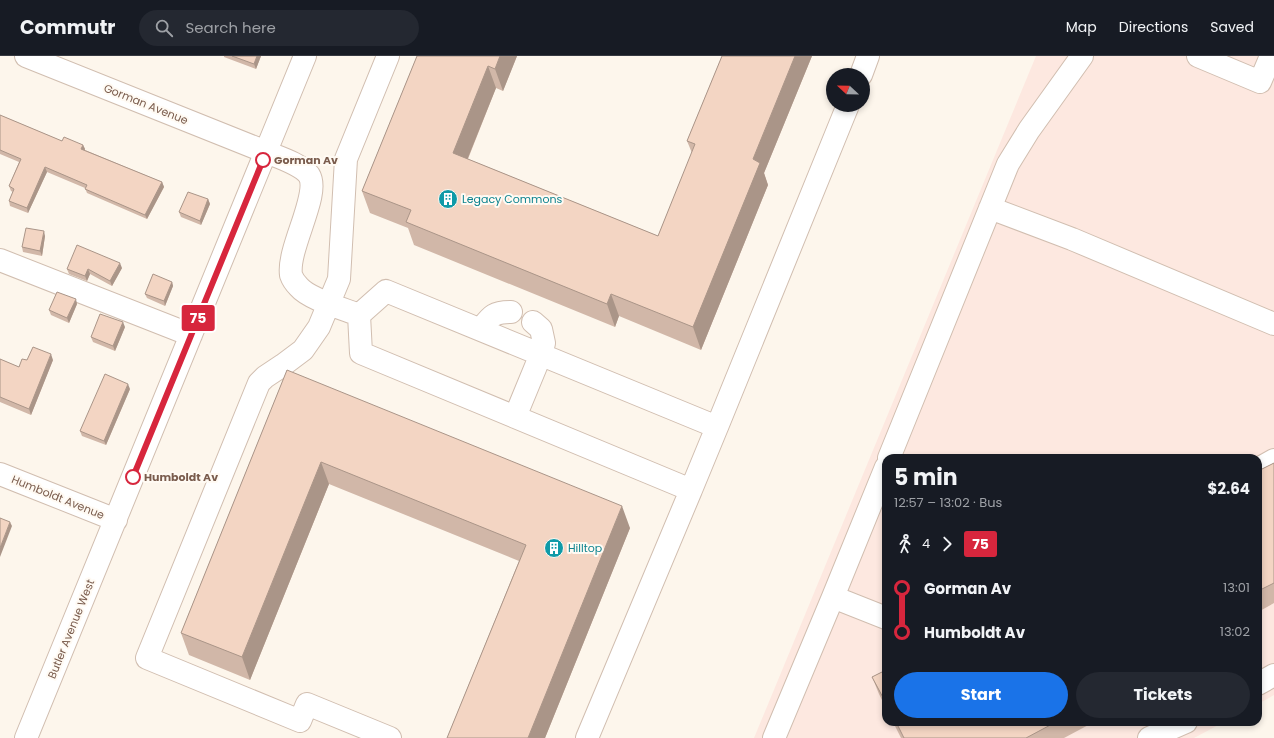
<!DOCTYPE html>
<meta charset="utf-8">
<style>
:root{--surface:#171b24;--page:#242831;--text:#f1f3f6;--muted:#9ea1a6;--line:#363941;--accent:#1a73e8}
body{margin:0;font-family:Poppins,sans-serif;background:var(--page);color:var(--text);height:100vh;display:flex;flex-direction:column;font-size:15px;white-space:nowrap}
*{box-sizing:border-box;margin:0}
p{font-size:13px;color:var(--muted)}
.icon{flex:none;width:22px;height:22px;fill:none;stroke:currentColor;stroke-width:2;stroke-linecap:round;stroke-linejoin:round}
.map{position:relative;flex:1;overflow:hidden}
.sheet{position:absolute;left:882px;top:398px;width:380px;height:272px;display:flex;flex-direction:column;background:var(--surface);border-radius:12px;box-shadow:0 2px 6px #0003}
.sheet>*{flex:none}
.badge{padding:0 8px;border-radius:3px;font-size:14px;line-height:26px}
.needle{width:26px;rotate:292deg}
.tools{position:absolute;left:826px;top:12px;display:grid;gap:8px}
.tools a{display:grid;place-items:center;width:44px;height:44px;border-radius:50%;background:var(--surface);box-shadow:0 2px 6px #0003;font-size:20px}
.map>.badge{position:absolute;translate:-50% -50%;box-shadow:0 0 0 2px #fff}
.legs{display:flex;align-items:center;gap:6px;height:44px;padding:0 12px;font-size:13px}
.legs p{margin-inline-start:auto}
.summary{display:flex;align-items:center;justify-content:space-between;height:68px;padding:0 12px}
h1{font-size:22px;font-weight:700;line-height:30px}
.primary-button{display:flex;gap:8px;margin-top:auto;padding:8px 12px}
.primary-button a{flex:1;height:46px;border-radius:24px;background:var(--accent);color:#fff;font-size:16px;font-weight:700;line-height:46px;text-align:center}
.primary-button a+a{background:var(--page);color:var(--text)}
ul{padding:0 12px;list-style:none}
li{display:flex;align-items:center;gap:14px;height:44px;font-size:15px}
li i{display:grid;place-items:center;width:6px;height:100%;margin:0 5px;background:currentColor}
li i::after{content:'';width:10px;height:10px;margin:-5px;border:3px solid;border-radius:50%;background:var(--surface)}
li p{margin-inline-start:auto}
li:first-child i{background:linear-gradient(#0000 50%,currentColor 0)}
li:last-child i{background:linear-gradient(currentColor 50%,#0000 0)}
header{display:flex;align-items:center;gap:24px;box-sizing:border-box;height:56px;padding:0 20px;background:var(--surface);border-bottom:1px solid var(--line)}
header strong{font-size:19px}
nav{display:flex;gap:22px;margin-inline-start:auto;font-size:14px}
.search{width:280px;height:36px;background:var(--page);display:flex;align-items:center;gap:10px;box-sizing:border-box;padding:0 14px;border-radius:22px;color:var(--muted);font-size:15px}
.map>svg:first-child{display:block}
</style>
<header>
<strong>Commutr</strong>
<div class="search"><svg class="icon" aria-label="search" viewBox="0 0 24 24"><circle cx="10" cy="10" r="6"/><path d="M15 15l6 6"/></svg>Search here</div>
<nav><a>Map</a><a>Directions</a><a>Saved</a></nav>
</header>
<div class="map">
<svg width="1274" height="682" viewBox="0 0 1274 682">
<rect width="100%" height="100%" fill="#fdf6ec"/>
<path fill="#fde8e0" d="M1036,0h238v639l-16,9v-246h-372v264h338l-30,16h-440z"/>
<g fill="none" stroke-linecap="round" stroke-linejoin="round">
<defs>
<path id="minor" d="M26,0l240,96c12,5 35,12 43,23 12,19 -22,73 -18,100 1,3 5,9 8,12 10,12 45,22 60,28l27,-24 331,136 -26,63 -330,-137 -2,-38
M388,0l-42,103 -7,120 -20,48 -16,23 -20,15 -18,12 -6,6 -112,275 153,63 7,-17 83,34
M1198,0l62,26 11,-26
M861,19l7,-19
M990,152l82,31 202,85
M0,204l191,75
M481,273c10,-13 12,-17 30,-17
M515,361l26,-63 3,-11 -3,-14 -8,-7
M717,371l131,-322
M889,402l119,-294 21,-34 53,-74
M1258,413l16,-9
M0,418l116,46
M833,541l53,21
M1258,628l16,-9
M26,682l279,-682
M587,682l104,-248
M774,682l59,-141 53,-130
M1149,682l37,-16"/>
</defs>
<use href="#minor" stroke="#d1beb0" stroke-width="24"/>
<use href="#minor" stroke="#fff" stroke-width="22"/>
</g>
<path fill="#d1b7a8" d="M224,0h37l-5,13 -32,-12z
M417,0h100l-14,35 -7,-3 -28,71 190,77 34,-83 -5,-12 35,-85h90l-48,117 4,12 -67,165 -82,-34 -4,11 -201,-82 -6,-17 -38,-15 -8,-22z
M0,59l62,26 21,4 2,4v1l77,32 2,5 -17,32 -60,-26 -2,-5 -38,-16 -19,41 -18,-7 -1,-5 4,-9 -2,-1 -2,-5 10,-24 -19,-8z
M208,143l2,5 -9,21 -20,-8 -2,-5z
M45,180l-3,20 -19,-4 -1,-5z
M122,212l-10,18 -22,-12 -3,7 -18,-7 -2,-5z
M172,226l1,4 -8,20 -18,-8 -2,-4z
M77,248l-8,19 -18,-8 -2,-5z
M125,271l-10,24 -22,-9 -2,-5z
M0,303l19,8 8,-7h26l-22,55 -31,-13z
M287,314l343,158 -85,210h-98l72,-177 -190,-77 -79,196 -61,-25 -8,-22z
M130,333l-24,56 -24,-9 -2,-5z
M1274,407v140l-16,9v-141z
M886,614v38l-7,-14 -7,-17z
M893,666h201l-30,16h-163z"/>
<path fill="#aa9588" d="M257,0h4l-5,13 -2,-5z
M500,0h17l-14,35 -8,-22z
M795,0h17l-48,117 4,12 -67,165 -8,-23 60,-168z
M488,10l8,22 -35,87 -8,-22z
M83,89l2,4 -2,5 -2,-5z
M45,111l2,5 -19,41 -1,-5z
M162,126l2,5 -17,32 -2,-4z
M208,143l2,5 -9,21 -1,-4z
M44,175l1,5 -3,20 -2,-5z
M120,207l2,5 -10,18 -2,-5z
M88,213l2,5 -3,7 -2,-5z
M172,226l1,4 -8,20 -1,-5z
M611,238l8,22 -4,11 -8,-23z
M76,243l1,5 -8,19 -2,-5z
M123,266l2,5 -10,24 -2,-5z
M51,298l2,6 -22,55 -2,-6z
M128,328l2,5 -24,56 -2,-4z
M321,406l8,22 -79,196 -8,-23z
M622,450l8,22 -85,210h-17z
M10,466l2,4 -12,31v-9z"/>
<path fill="#f3d5c3" stroke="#aa9588" d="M232,0h25l-3,8z
M417,0h83l-5,13 -7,-3 -35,87 205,83 37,-92 -8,-3 35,-85h73l-42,103 7,4 -67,164 -82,-33 -4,10 -201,-82 5,-12 -49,-19z
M0,59l62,26 2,-4 19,8 -2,4 81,33 -17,33 -60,-26 2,-4 -42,-18 -18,41 -18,-7 5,-12 -5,-3 12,-27 -21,-9z
M188,136l20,7 -8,22 -21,-9z
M26,172l18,3 -4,20 -18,-4z
M77,189l43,18 -10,18 -22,-12 -3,7 -18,-7z
M153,218l19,8 -8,19 -19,-7z
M57,236l19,7 -9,19 -18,-8z
M100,258l23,8 -10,24 -22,-9z
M33,291l18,7 -22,55 -29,-12v-38l19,8 3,-8 5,1z
M287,314l335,136 -94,232h-81l79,-193 -205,-83 -79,195 -61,-24z
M105,318l23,10 -24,57 -24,-10z
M1274,407v120l-16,8v-120z
M0,462l10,4 -10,26z
M886,614v33l-14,-26z
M896,666h160l-30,16h-122z"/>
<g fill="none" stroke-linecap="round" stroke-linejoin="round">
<defs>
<path id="line-1" d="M133,421l130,-317"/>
</defs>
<use href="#line-1" stroke="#fff" stroke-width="9"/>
<use href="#line-1" stroke="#d7263d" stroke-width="6"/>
</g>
<defs>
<symbol id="building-disc" viewBox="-11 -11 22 22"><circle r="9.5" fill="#0f9aa8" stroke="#fffaf3"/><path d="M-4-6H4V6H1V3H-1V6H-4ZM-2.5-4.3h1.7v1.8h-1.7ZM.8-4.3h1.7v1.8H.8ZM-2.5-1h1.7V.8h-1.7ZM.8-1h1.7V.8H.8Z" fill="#fff"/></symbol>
</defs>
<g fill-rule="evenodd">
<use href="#building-disc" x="437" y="132" width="22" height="22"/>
<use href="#building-disc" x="543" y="481" width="22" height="22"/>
</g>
<g fill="#fff" stroke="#d7263d" stroke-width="2">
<circle cx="263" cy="104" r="7"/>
<circle cx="133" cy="421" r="7"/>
</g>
<g text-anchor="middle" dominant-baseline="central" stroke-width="4" stroke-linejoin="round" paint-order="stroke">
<g font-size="11" fill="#7a5c4d" stroke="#fffaf3">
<text transform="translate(146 48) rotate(22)">Gorman Avenue</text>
<text transform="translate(58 441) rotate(22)">Humboldt Avenue</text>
<text transform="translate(71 573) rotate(-68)">Butler Avenue West</text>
</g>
<g font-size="11" font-weight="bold" fill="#7a5c4d" stroke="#fffaf3" text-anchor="start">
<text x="274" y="104">Gorman Av</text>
<text x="144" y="421">Humboldt Av</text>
</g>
<g font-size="11" fill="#0d838f" stroke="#fffaf3" text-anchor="start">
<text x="462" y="143">Legacy Commons</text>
<text x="568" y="492">Hilltop</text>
</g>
</g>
</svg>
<div class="tools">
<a><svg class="needle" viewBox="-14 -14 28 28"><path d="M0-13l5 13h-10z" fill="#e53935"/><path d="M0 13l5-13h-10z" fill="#9ea1a6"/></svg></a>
</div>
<b class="badge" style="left:198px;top:262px;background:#d7263d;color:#fff">75</b>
<section class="sheet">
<div class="summary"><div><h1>5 min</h1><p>12:57 – 13:02 · Bus</p></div><b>$2.64</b></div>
<div class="legs"><svg class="icon" aria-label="walk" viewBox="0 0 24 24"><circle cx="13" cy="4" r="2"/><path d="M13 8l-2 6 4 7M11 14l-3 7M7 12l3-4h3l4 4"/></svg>4<svg class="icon" aria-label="forward" viewBox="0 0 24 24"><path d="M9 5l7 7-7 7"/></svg><b class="badge" style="background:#d7263d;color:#fff">75</b></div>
<ul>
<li><i style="color:#d7263d"></i><b>Gorman Av</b><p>13:01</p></li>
<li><i style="color:#d7263d"></i><b>Humboldt Av</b><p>13:02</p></li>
</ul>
<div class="primary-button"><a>Start</a><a>Tickets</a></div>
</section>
</div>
